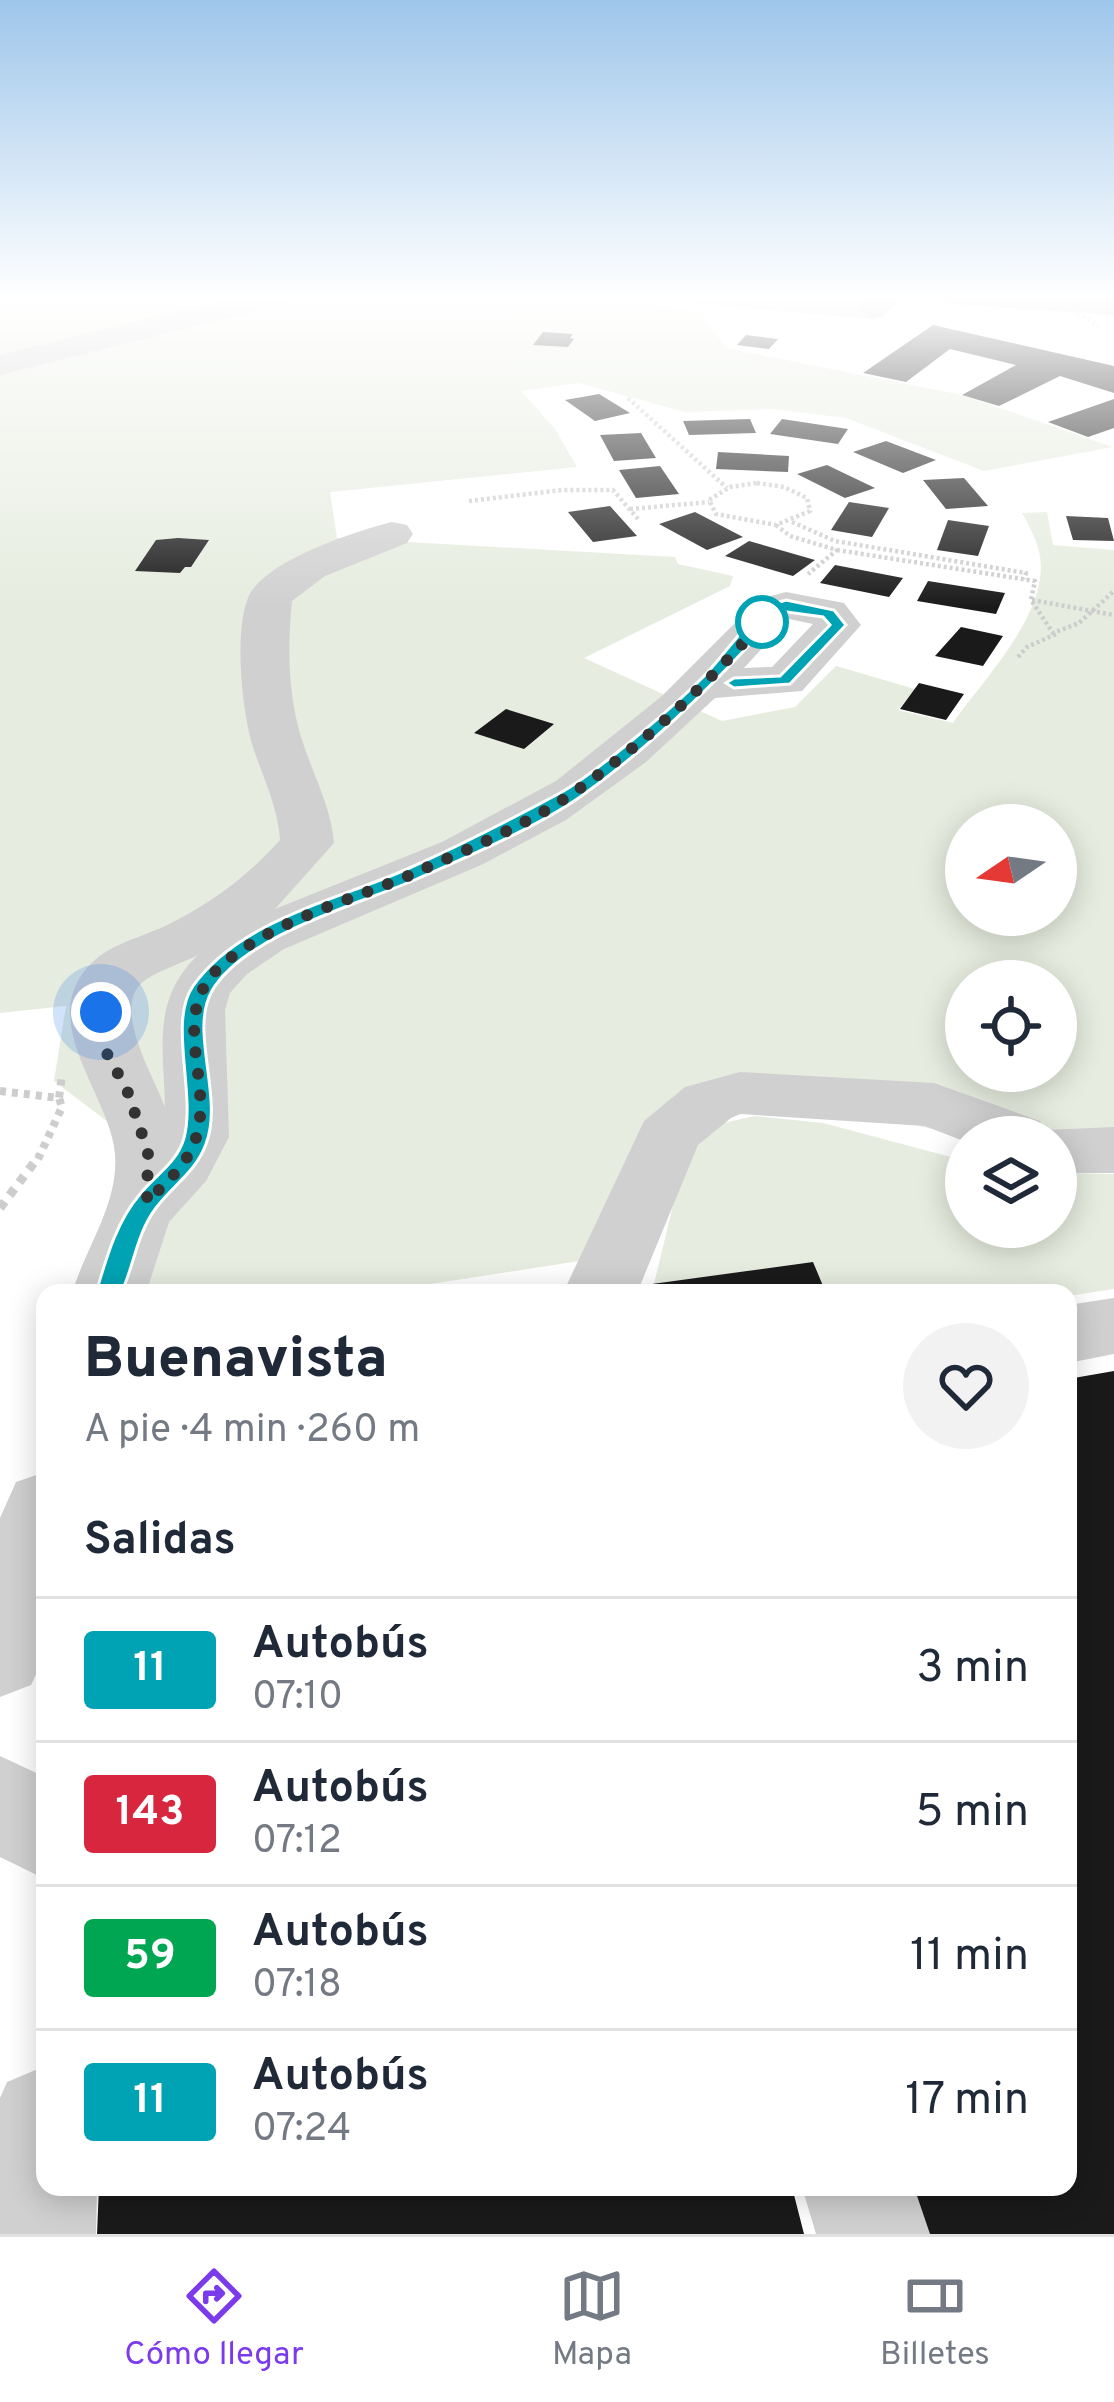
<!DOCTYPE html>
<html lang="es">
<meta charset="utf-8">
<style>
:root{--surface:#fff;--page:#f2f2f3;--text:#1f2937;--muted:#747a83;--line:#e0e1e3;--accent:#7c3aed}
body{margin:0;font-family:Overpass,sans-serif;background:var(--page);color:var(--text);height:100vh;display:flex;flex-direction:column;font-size:45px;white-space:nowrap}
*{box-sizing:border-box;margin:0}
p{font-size:39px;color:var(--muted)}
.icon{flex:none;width:66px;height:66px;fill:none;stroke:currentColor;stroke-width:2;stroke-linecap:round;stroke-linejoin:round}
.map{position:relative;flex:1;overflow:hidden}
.sheet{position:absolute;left:36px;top:1284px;width:1041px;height:912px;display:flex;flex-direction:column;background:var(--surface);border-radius:24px;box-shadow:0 6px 30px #0003}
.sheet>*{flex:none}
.badge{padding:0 24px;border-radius:9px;font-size:42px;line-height:78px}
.needle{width:78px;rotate:257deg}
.buttons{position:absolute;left:945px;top:804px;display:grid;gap:24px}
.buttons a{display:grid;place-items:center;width:132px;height:132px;border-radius:50%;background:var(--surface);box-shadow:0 6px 30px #0003;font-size:60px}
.you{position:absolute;width:60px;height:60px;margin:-30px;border:9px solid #fff;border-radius:50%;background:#1a73e8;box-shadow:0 0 0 18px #1a73e833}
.map>.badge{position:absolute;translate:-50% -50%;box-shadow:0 0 0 6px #fff}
h2{padding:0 48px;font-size:45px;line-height:108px}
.round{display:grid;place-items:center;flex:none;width:126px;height:126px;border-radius:63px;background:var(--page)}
.headline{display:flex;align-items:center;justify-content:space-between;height:204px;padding:0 48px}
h1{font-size:57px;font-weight:800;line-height:90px}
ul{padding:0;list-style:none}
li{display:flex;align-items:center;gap:36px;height:144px;padding:0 48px;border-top:3px solid var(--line)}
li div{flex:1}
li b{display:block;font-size:45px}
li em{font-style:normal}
li .badge{min-width:132px;font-weight:700;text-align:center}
.tabs{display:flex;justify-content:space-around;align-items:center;height:168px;border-top:3px solid var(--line);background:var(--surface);font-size:33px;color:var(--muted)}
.tabs a{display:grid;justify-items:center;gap:6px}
.tabs .selected{color:var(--accent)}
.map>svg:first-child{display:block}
</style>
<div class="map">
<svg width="1114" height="2234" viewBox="0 0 1114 2234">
<rect width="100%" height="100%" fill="#fff"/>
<path fill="#e6ecdf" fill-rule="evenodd" d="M0,295h310l14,4c126,-6 250,-5 376,12l26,37 236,47 151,52 -129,24 -138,-53 -72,-9 -89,3 -106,-29 -58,8 34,38 22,38 -247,25 7,46 338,19 3,7 55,12 -3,10 -146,72 138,63 73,-14 41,-41 79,23 -17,21 55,13c31,-45 103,-116 85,-175 -3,-12 -10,-24 -16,-35l25,-1 6,33 61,5v588l-148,-1 -216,-51 -49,3 -102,169 -227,35h-285l30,-95 -1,-70 -62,-47 12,-75 -66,7zM966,825h90v90h-90zM966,981h90v90h-90z
M755,1116l68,7 143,38v66h90v-54l58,1v115l-46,7 -242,-3 -14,-31 -158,22 34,-141 31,-19z"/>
<path fill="#1a1a1a" d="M933,325l181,41v27l-54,-17 -61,30 -37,-11 54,-30 -66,-16 -44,33 -43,-9z
M543,332l30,2 -3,4 4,1 -6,8 -35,-2z
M746,335l32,4 -9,10 -32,-4z
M599,394l31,19 -35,8 -30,-21z
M1114,399v29l-26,9 -40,-15z
M750,419l6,14 -67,2 -6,-14z
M782,419l66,10 -10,15 -68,-10z
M641,433l15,25 -42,3 -14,-26z
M886,441l50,19 -33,13 -50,-21z
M718,452l71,4 -1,16 -72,-3z
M827,465l48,23 -30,10 -48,-24z
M660,466l19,28 -43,4 -17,-28z
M964,478l24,28 -42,3 -23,-29z
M849,502l40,6 -17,29 -41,-7z
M610,506l27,30 -44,6 -25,-30z
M695,512l48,25 -36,13 -48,-26z
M1066,516l42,2 6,23 -41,-1z
M948,520l41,6 -11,30 -41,-6z
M178,538l31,2 -18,27h-6l-5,6 -45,-2 21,-31z
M749,541l66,19 -22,16 -68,-20z
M835,565l68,13 -14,19 -69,-14z
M928,581l77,12 -9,21 -79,-13z
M961,627l42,9 -20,30 -48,-10z
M919,683l45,11 -18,26 -46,-11z
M506,709l48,15 -30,25 -50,-16z
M813,1262l13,31h-195l-1,-6z
M1114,1371v863h-194l-15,-47h163v-808z
M99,2187h693l12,47h-707z"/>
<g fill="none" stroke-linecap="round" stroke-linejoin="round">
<path stroke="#cdcdcd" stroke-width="4.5" stroke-dasharray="3 3" stroke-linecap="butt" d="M628,398l99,90
M757,483l27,4 23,11 3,13 -34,14 -60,-11 -7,-14 21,-13z
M469,501l93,-11h51l25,29
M630,509l79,-7
M792,522l43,19 191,32 -2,6
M776,525l14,11 47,14 -29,24
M837,550l198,31 -4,19 22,33 26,-10 35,-32
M1032,600l82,15
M1018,657l9,-10 29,-13"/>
<path stroke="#cdcdcd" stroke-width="8" stroke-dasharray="6 6" stroke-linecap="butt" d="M0,1091l59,7 3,-23
M38,1159l24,-52 -3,-9"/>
<path stroke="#cdcdcd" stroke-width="9" stroke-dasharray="8 8" stroke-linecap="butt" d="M0,1208l39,-52"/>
<path fill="#d0d0d0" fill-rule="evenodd" d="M243,295h54l-5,7 -292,73v-20z
M681,295c35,0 189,-7 207,14l-16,10 -175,-15z
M392,522l15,3 6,9 -6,9 -82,33 -33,25c-5,47 -4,97 11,142 11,34 28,64 31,100l-59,66 167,-67 114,-61 106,-85 97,-97 27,-7 58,11 17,22 -59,66 -87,7 -69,64 -80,58 -85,45 -197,84 -37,25 -17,19 -5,17 4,127 -23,44 -37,41 -23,71h-74c14,-46 47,-90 43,-139 -5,-62 -85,-137 -19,-195 17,-15 47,-23 67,-32 46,-22 83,-49 117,-87 -2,-34 -18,-64 -28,-96 -10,-36 -18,-112 -4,-146 15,-37 108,-67 144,-76zM789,619l24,5 -41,43 -28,1zM198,955c-47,45 -34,94 -33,152 -10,-28 -49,-91 -27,-120 11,-14 43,-23 60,-32z
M740,1072l194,11 106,38 5,9 69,-3v46h-58v-36h-90v5l-41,-16 -185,-12 -9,4 -33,27 -61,148h-74l81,-172 41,-34z
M1114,1298v56l-46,9v-58z
M45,1472v183l-14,30 -31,12v-179l16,-36z
M0,1756l45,21v102l-45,-22z
M45,2066v121h52l-1,47h-96v-136l7,-16z
M802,2187h112l16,47h-114z"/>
<path fill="#ababab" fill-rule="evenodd" d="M870,295h36l-23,21 -11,3 -16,-10z
M934,295h180v20l-164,-11z"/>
<path fill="#9a9a9a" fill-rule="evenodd" d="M1016,295h98v13l-82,-4z"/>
<path stroke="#cdcdcd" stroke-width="4.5" stroke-dasharray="3 3" stroke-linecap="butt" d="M1046,295l53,31"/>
</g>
<linearGradient id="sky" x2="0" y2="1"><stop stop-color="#9ec6ea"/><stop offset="0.49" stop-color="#fff"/><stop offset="1" stop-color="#fff" stop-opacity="0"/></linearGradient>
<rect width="1114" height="608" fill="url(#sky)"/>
<path fill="#00a3b4" stroke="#fff" stroke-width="3" d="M786,600l48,10 12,15 -56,59 -56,4 -8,-5 8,-5 46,-2 50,-51 -7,-8 -43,-6c-60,68 -125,133 -200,186 -41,29 -115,61 -163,82 -57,25 -173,56 -205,112 -23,40 12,106 -6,153 -10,28 -33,41 -50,64 -21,28 -22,62 -38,92h-18l-4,-7c10,-34 20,-71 44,-99 15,-19 37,-31 44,-56 12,-45 -16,-116 9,-152 46,-65 143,-86 212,-116 52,-23 105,-50 155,-77 36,-20 111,-84 141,-114 26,-25 50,-70 85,-79z"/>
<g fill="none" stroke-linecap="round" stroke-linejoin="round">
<path stroke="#333" stroke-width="12" stroke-dasharray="0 21.6" d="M101,1012l4,38 22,40 21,62 -1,50c17,-18 36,-33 46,-56 26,-60 -29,-130 29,-181 54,-47 133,-65 197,-94 51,-23 108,-46 154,-78 70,-49 133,-107 189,-171"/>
</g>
<circle fill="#fff" stroke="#00a3b4" stroke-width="6" cx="762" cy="622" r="24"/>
</svg>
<div class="buttons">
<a><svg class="needle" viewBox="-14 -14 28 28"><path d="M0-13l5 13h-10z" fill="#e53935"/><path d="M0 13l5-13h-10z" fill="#747a83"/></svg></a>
<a><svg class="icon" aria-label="locate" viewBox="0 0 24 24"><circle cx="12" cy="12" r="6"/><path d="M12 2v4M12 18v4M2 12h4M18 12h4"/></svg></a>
<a><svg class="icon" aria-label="layers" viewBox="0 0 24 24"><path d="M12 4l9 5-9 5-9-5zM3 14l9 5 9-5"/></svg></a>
</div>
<div class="you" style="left:101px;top:1012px"></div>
<section class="sheet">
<div class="headline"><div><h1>Buenavista</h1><p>A pie · 4 min · 260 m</p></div><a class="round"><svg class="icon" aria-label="heart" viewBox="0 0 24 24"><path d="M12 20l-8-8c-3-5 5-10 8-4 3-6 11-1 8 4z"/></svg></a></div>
<h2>Salidas</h2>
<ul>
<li><span class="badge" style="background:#00a3b4;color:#fff">11</span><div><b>Autobús</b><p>07:10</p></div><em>3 min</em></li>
<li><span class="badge" style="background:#d7263d;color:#fff">143</span><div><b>Autobús</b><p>07:12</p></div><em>5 min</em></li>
<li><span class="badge" style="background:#00a651;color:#fff">59</span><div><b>Autobús</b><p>07:18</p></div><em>11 min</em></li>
<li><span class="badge" style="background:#00a3b4;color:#fff">11</span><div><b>Autobús</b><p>07:24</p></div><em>17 min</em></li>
</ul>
</section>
</div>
<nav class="tabs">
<a class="selected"><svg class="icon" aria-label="directions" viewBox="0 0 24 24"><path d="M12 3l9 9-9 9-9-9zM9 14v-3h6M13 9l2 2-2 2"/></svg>Cómo llegar</a>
<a><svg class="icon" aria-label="map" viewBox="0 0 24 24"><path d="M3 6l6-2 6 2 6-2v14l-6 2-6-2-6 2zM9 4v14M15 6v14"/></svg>Mapa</a>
<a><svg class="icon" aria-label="tickets" viewBox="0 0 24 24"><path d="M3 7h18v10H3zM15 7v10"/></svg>Billetes</a>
</nav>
